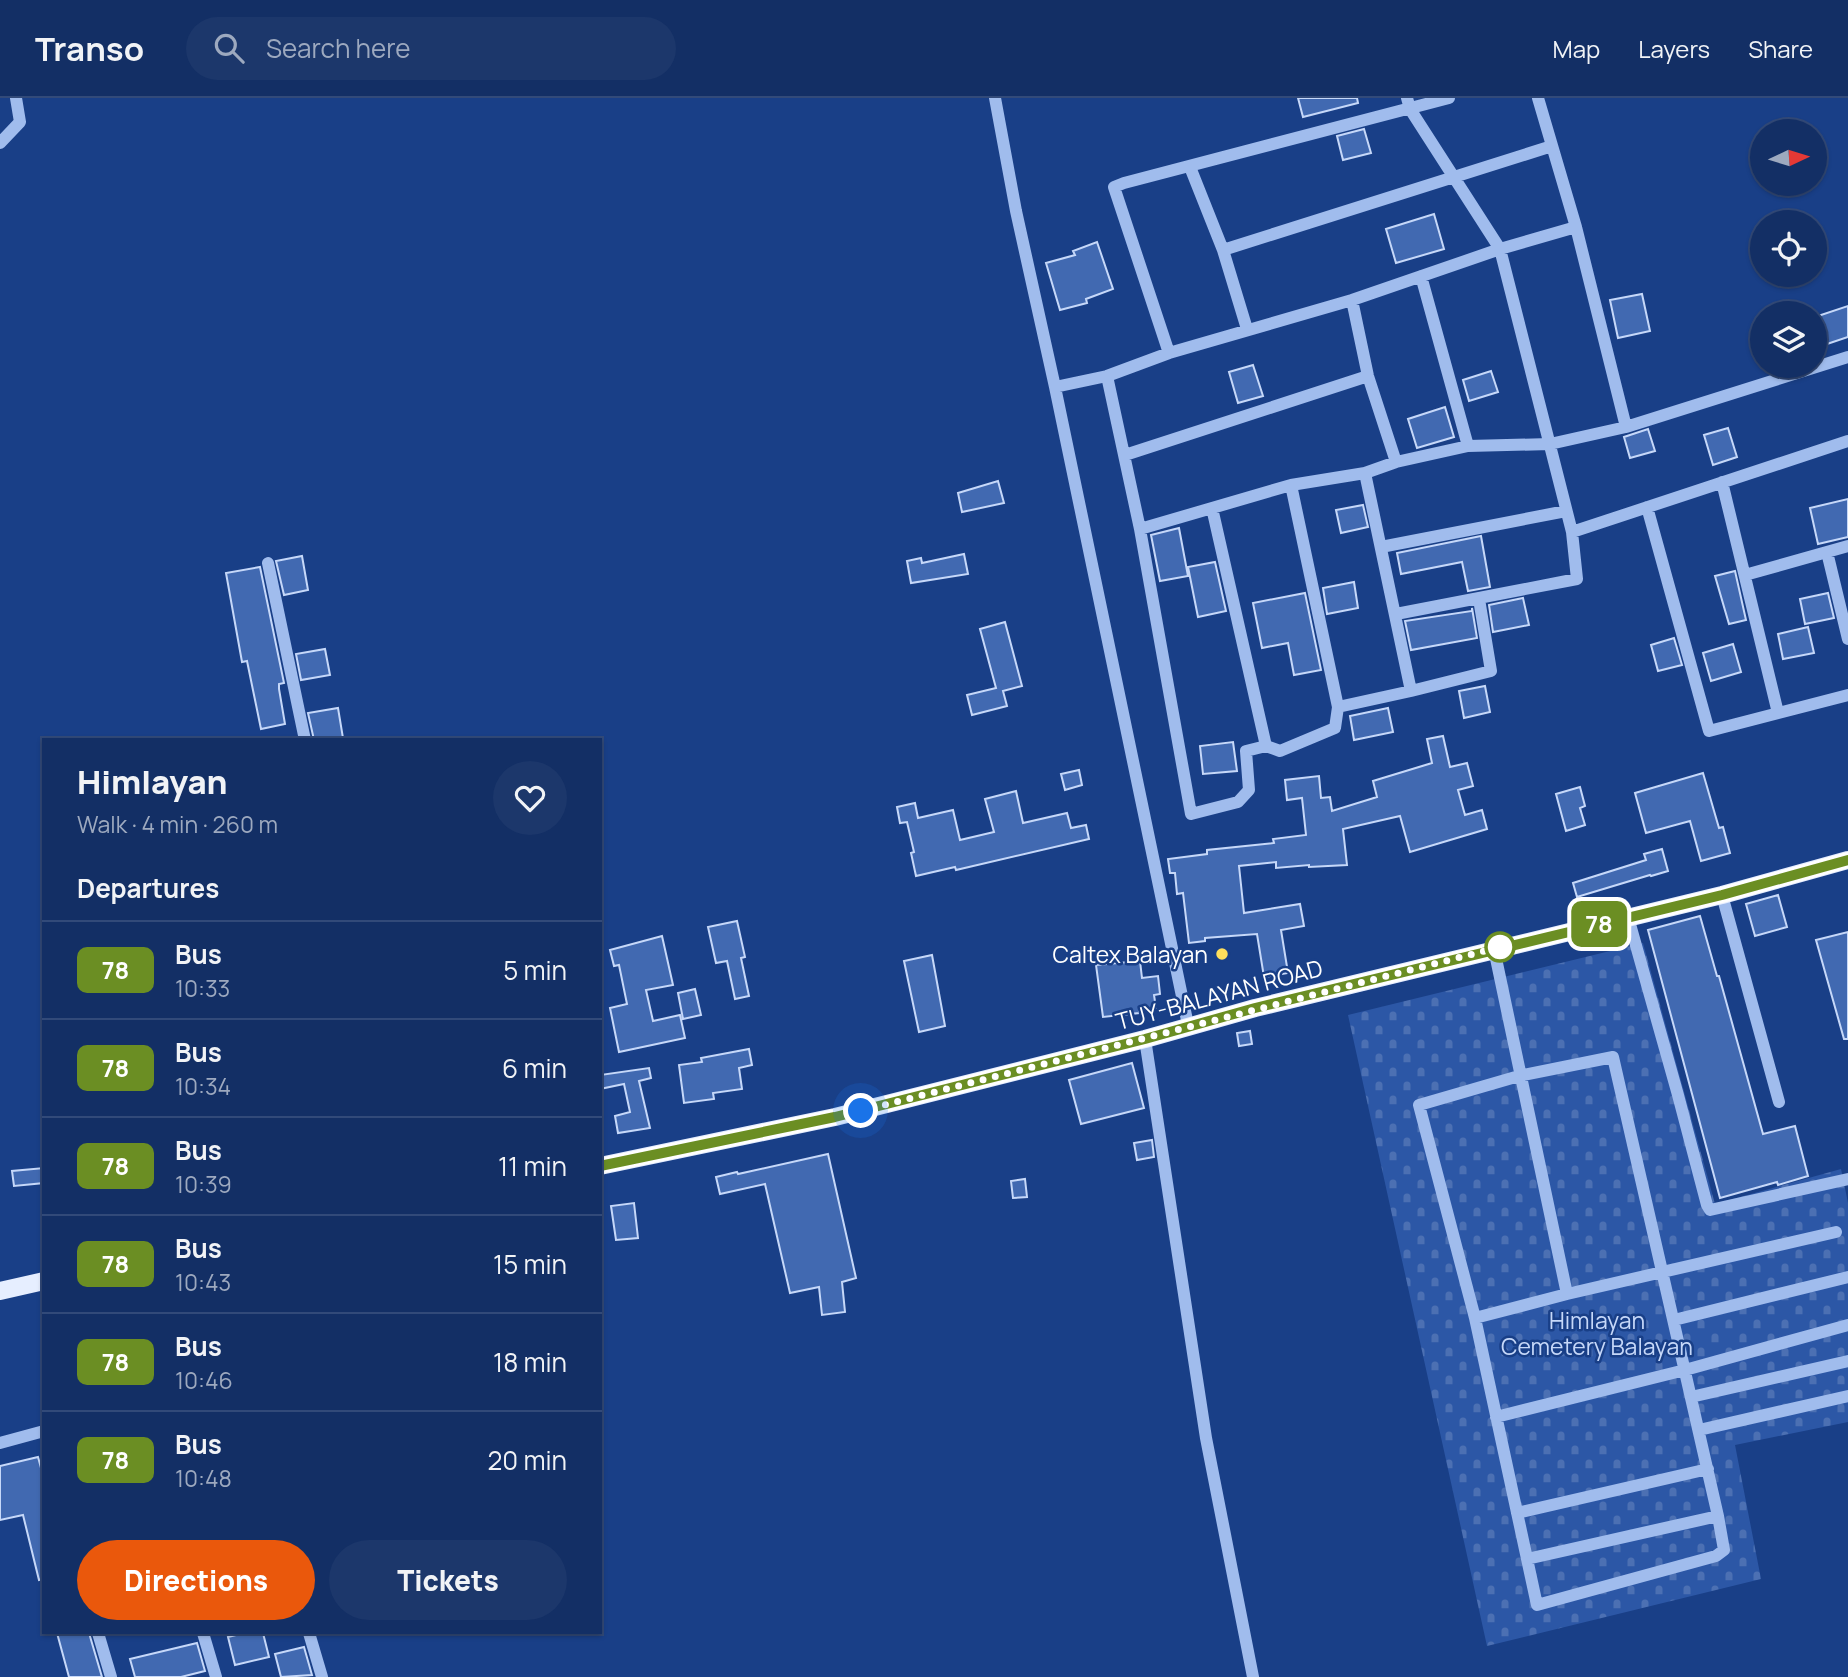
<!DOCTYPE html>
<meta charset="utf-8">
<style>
:root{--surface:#132f65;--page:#1c376b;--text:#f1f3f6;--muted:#9da9bf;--line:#324a79;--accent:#ea580c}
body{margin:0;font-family:Manrope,sans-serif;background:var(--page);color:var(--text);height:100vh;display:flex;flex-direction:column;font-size:26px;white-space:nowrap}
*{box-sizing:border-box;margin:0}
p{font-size:23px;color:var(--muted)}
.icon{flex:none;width:38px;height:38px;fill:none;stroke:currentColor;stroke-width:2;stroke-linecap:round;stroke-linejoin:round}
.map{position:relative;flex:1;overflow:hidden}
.sheet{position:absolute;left:42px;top:640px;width:560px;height:896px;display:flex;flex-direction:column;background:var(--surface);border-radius:0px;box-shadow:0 2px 5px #0004,0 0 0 2px var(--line)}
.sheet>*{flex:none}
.badge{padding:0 14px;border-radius:10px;font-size:24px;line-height:46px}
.needle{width:46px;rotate:86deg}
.fabs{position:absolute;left:1750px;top:21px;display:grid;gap:14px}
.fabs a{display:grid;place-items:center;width:77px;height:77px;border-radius:50%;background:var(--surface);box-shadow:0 2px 5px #0004,0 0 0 2px var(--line);font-size:35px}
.you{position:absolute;width:35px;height:35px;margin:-18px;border:5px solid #fff;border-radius:50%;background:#1a73e8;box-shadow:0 0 0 10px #1a73e833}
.map>.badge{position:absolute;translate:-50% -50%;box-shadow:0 0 0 4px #fff}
h2{padding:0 35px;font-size:26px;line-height:63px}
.round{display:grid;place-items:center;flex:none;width:74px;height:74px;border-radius:37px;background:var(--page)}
.summary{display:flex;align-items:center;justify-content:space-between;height:119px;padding:0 35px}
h1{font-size:33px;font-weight:800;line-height:52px}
.button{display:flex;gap:14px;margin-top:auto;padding:14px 35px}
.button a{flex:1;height:80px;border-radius:42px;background:var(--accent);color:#fff;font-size:28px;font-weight:800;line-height:80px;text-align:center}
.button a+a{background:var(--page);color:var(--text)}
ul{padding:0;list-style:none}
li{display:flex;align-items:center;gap:21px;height:98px;padding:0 35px;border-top:2px solid var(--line)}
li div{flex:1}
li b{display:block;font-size:26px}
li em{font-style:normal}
li .badge{min-width:77px;font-weight:700;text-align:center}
header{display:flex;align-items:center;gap:42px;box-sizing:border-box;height:98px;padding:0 35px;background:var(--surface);border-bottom:2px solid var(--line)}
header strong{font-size:33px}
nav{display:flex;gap:38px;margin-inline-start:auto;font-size:24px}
.search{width:490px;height:63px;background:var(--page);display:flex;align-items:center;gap:18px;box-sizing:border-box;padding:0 24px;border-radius:38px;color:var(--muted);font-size:26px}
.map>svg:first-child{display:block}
</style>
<header>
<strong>Transo</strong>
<div class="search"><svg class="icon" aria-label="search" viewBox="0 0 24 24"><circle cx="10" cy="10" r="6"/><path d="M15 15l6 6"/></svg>Search here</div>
<nav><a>Map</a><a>Layers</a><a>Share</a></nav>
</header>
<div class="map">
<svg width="1848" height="1579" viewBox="0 0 1848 1579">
<defs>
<pattern id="cemetery-stones" width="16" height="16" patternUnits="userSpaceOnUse" patternTransform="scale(1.75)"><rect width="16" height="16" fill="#2c57a6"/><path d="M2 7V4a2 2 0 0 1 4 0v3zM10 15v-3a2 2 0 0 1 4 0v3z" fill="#4c70b3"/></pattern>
</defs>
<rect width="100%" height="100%" fill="#193f87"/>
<path fill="url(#cemetery-stones)" d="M1643,845l72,261 126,-35 7,34v219l-113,23 26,134 -274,67 -139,-631z"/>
<path fill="#4169b1" stroke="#c6d8f9" stroke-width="2" d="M1298,0h59l1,5 -55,14z
M1364,31l7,24 -28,7 -6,-24z
M1434,116l10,35 -48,14 -10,-34z
M1097,144l16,47 -27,10 1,4 -27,7 -14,-47 29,-8 -2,-4z
M1642,196l8,37 -32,7 -8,-38z
M1848,208v31l-33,11v-31z
M1253,267l10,31 -25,7 -9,-31z
M1491,273l7,21 -29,9 -6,-21z
M1445,309l9,30 -37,11 -9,-29z
M1728,330l9,29 -24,8 -9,-30z
M1648,331l7,22 -25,7 -6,-21z
M998,383l6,22 -42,9 -4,-19z
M1848,401v38l-30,7 -8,-36z
M1363,407l5,22 -27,6 -5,-23z
M1179,430l9,48 -28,5 -9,-46z
M1481,438l9,51 -22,4 -6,-29 -61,12 -4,-21z
M964,456l4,20 -57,9 -4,-22 14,-3 1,5z
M302,458l6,34 -24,5 -8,-34z
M1215,464l11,49 -28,6 -10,-50z
M260,469l24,116 -5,1v5l6,35 -24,5 -14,-68 -5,1 -16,-89z
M1735,473l11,49 -17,4 -14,-48z
M1354,484l4,26 -31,6 -4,-26z
M1305,495l16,77 -27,5 -6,-32 -26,5 -9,-45z
M1828,495l6,25 -29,6 -5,-25z
M1523,500l6,27 -36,7 -4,-27z
M1472,510l5,30 -66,12 -6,-29 67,-10z
M1005,524l17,64 -19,5 4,15 -35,9 -5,-20 29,-7 -16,-59z
M1808,529l6,26 -31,6 -5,-25z
M1674,540l8,27 -24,6 -7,-26z
M1733,546l8,28 -30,9 -8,-28z
M325,551l5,26 -29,5 -5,-26z
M1485,588l5,26 -26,6 -5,-27z
M338,610l5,30 -29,2 -6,-27z
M1388,610l5,24 -39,8 -4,-24z
M1443,638l7,31 17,-4 6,23 -15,4 7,25 17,-5 5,19 -77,23 -10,-36 -57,13 4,36 -38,2v-2l-33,3v-6l-37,4 5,47 56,-9 4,22 -23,4 7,43 -24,4 -7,-43 -52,4v3l-16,2 -6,-50 -6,1 -2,-21h-5l-2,-14 39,-5v-4l67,-7 -1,-4 33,-4 -4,-37 -15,2 -2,-20 34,-4 2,22 9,-1 2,14 45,-14 -4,-16 59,-18 -5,-24z
M1233,644l4,29 -34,3 -3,-28z
M1079,672l3,15 -17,5 -4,-16z
M1703,675l16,55 4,-1 7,26 -29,8 -11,-40 -44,12 -11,-40z
M1580,689l5,19 -5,2 5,17 -19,6 -10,-37z
M1016,693l7,32 44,-10 4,15 15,-3 3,14 -133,31 -1,-3 -39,9 -5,-23 3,-1 -7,-30 -7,1 -3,-16 18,-4 3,15 35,-8 7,30 34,-8 -9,-33z
M1662,751l6,22 -17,5 -1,-1 -73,22 -4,-14 73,-23 -2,-6z
M1778,797l9,32 -32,9 -9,-32z
M1700,818l17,60h2l44,158 32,-8 13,50 -30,9 -1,-3 -57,16 -72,-268z
M737,823l8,36 -4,1 8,38 -14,3 -8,-38 -11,2 -8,-36z
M1848,834v107h-4l-28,-99z
M662,838l11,49 -27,5 7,31 27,-6 5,23 -66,14 -9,-44 17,-4 -8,-39 -5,1 -4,-16z
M932,857l13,71 -26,6 -15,-71z
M1140,863l2,17 16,-2 2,18 -6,1 2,13 -17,1v4l-36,4 -7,-52z
M695,891l6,26 -18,4 -5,-26z
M1250,933l2,13 -13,2 -2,-13z
M749,951l3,16 -13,3 3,21 -29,4 1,6 -30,4 -5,-38 23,-3 -1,-4z
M1132,965l12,45 -63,16 -12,-44z
M649,970l2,10 -12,3 11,47 -32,5 -3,-17 15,-4 -6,-28 -24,5v-14z
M1152,1042l2,17 -17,3 -3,-17z
M828,1056l28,124 -14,4 3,30 -23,3 -3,-28 -29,6 -25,-109 -45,10 -4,-17 21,-5 1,2z
M44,1070v15l-30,3 -2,-15z
M1025,1081l2,18 -14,1 -2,-17z
M634,1105l4,35 -22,2 -5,-34z
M38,1359l6,22v100l-5,1 -16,-65 -23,5v-54z
M57,1535h32l13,44h-33z
M244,1535h19l6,24 -34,8 -7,-28z
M197,1545l8,28 -24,6h-46l-5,-18z
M304,1549l8,28 -31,2 -6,-23z"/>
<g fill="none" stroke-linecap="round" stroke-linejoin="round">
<path stroke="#a0bced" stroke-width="12" d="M995,0l21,113 39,176 133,638
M1407,0l3,11 90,140 72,283 276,-91
M1538,0l38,129 50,200
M0,45l20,-21 -4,-24
M1190,69l33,83 24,79
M1223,152l329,-104
M1421,178l47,170
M1352,202l16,76 28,86
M1169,255l-55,-166 10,-4 325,-85
M1107,278l33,153 51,285 47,-12 11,-12 -3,-39 20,-5
M1055,289l52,-11 62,-23 183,-53 148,-51 76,-22
M1125,357l243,-79
M1365,375l46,218
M1722,384l56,231
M1647,409l62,224 139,-36
M1212,410l54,238 14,5 55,-23 3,-21 -47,-222
M1140,431l151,-44 74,-12 31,-11 72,-16 82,-2 76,-17 222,-70
M1381,449l185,-36
M1827,454l21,87
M268,465l37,177
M1745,477l103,-29
M1396,516l181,-35 -5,-47
M1338,609l73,-16 80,-20 -12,-72
M1722,797l57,207
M1628,819l50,178 29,110 3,5 138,-31
M1494,851l73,345
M1145,941l61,399 47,239
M1475,1220l92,-24 269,-62
M1674,1222l174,-43
M1691,1299l157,-36
M1496,1319l189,-47 163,-45
M1699,1332l149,-34
M0,1345l44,-12
M1517,1415l191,-44
M1527,1461l191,-43 -105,-459 -94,19 -100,29 56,213 62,287 179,-49 8,-6 -6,-34
M98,1535l13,44
M203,1535l13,44
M309,1535l13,44"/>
<path stroke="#e6eeff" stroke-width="18" d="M600,1068l235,-49 310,-78 110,-31 467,-113 126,-35
M0,1193l44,-10"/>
</g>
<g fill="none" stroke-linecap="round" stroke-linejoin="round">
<defs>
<path id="line" d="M600,1068l235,-49 310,-78 110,-31 467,-113 126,-35"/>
</defs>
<use href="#line" stroke="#fff" stroke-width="16"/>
<use href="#line" stroke="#6b8e23" stroke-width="10"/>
<path stroke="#fff" stroke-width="7" stroke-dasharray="0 12.6" d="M861,1013l639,-164"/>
</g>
<circle fill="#fff" stroke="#6b8e23" stroke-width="3.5" cx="1500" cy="849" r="14"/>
<circle fill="#ffdf5c" stroke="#193f87" stroke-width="2.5" cx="1222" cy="856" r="7"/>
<g text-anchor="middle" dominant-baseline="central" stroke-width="5" stroke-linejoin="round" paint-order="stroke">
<g font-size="23" fill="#fff" stroke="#193f87" text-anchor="end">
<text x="1208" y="856">Caltex Balayan</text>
</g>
<g font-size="23" fill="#fff" stroke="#193f87">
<text transform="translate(1219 896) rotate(-15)">TUY-BALAYAN ROAD</text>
</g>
<g font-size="23" fill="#c6d8f9" stroke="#193f87">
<text x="1597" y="1222">Himlayan<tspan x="1597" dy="26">Cemetery Balayan</tspan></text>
</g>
</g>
</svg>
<div class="fabs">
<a><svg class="needle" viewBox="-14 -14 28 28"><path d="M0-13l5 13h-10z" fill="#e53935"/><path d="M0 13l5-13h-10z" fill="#9da9bf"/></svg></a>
<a><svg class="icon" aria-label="locate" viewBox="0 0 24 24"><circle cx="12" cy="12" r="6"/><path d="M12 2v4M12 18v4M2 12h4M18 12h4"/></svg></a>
<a><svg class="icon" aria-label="layers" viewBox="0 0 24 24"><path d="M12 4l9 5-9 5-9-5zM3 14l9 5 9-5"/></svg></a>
</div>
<div class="you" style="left:861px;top:1013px"></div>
<b class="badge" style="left:1599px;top:826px;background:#6b8e23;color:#fff">78</b>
<section class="sheet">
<div class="summary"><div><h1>Himlayan</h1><p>Walk · 4 min · 260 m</p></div><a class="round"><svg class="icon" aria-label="heart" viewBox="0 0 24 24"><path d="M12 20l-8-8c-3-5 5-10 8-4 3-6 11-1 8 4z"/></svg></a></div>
<h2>Departures</h2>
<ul>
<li><span class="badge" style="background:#6b8e23;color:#fff">78</span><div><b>Bus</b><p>10:33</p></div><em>5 min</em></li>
<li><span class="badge" style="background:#6b8e23;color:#fff">78</span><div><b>Bus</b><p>10:34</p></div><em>6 min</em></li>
<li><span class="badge" style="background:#6b8e23;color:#fff">78</span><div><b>Bus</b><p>10:39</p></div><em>11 min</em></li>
<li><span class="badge" style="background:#6b8e23;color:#fff">78</span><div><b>Bus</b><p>10:43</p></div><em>15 min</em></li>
<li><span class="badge" style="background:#6b8e23;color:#fff">78</span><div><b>Bus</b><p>10:46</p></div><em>18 min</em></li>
<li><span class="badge" style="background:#6b8e23;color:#fff">78</span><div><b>Bus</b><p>10:48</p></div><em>20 min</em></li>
</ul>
<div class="button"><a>Directions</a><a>Tickets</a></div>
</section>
</div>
